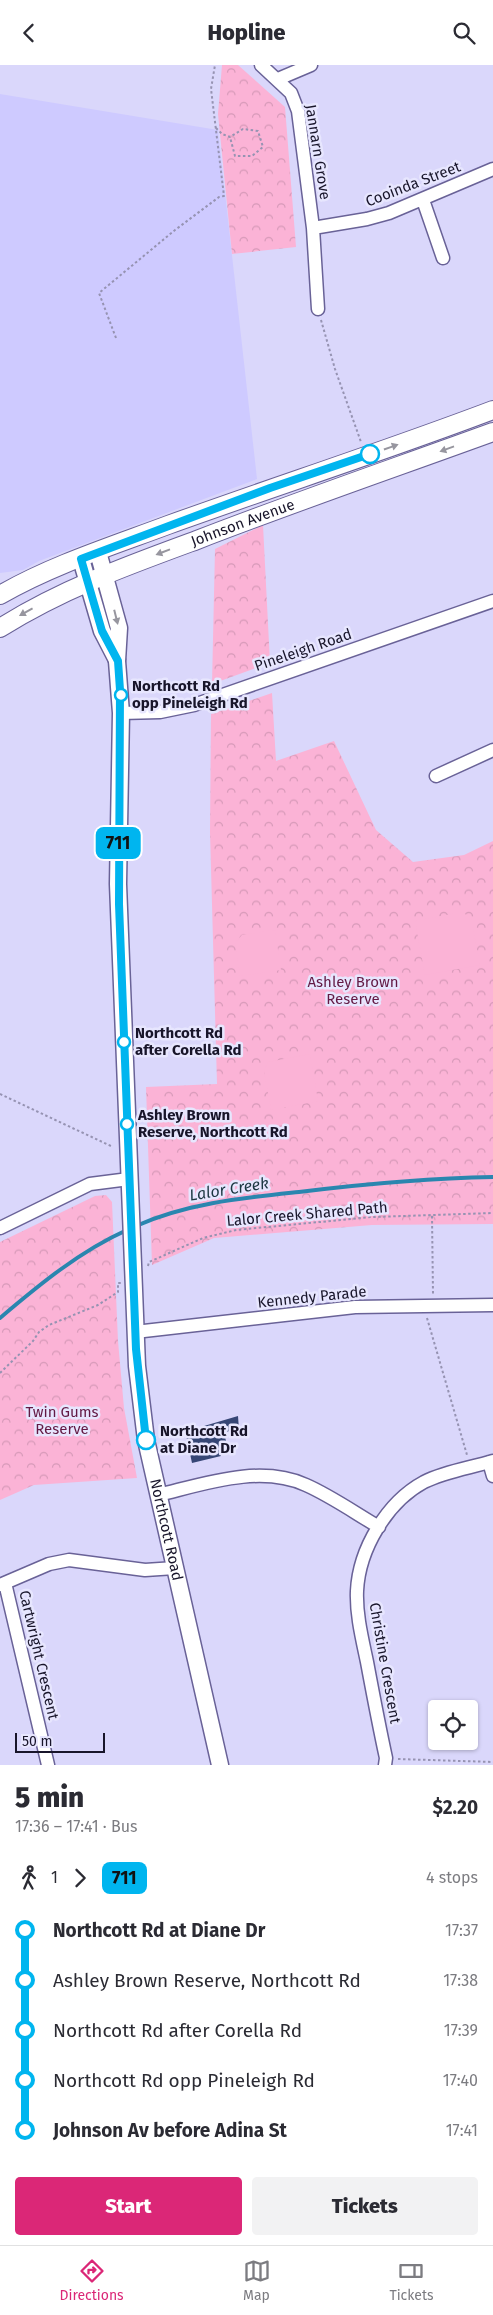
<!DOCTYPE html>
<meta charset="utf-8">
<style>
:root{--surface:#fff;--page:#f2f2f3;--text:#2b2b33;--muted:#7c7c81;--line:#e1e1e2;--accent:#db2777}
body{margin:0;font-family:"Fira Sans",sans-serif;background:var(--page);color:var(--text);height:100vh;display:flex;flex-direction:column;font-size:19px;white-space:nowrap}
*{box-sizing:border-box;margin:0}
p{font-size:16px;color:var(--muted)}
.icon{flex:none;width:28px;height:28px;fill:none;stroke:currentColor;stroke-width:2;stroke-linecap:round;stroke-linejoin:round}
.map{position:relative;height:1700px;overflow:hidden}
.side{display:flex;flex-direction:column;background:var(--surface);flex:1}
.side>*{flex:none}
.badge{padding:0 10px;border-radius:8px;font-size:18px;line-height:32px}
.controls{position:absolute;left:428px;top:1635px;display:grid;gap:10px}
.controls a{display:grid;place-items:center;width:50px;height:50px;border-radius:5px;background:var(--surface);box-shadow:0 1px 4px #0004;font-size:25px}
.scale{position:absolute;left:15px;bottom:12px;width:90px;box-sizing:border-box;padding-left:5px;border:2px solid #18152a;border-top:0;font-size:14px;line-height:18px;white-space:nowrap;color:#18152a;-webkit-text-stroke:4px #e7e6fe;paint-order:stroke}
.map>.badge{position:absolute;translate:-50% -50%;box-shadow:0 0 0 2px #fff}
.legs{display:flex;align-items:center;gap:8px;height:55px;padding:0 15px;font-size:16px}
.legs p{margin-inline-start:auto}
.summary{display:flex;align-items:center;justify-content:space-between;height:85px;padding:0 15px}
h1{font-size:28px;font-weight:800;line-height:38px}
.primary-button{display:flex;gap:10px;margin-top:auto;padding:10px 15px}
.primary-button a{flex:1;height:58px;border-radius:5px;background:var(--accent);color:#fff;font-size:20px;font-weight:800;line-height:58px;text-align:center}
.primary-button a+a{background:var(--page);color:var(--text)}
ul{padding:0 15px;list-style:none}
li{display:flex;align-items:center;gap:18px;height:50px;font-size:19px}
li i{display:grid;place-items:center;width:8px;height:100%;margin:0 6px;background:currentColor}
li i::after{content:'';width:12px;height:12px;margin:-6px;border:4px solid;border-radius:50%;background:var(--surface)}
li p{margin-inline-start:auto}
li:first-child i{background:linear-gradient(#0000 50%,currentColor 0)}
li:last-child i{background:linear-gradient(currentColor 50%,#0000 0)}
header{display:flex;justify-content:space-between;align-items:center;height:65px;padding:0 15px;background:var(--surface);font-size:22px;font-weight:800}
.tab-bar{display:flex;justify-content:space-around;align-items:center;height:70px;border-top:1px solid var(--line);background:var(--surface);font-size:14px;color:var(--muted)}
.tab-bar a{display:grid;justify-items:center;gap:2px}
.tab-bar .on{color:var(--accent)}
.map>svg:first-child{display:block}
</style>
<header><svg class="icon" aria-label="back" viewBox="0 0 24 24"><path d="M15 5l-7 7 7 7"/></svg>Hopline<svg class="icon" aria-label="search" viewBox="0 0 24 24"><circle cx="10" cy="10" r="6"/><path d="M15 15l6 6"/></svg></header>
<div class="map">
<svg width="493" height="1700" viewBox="0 0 493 1700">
<defs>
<pattern id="park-crowns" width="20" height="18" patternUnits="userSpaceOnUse" patternTransform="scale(1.25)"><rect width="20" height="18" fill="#fbb3d6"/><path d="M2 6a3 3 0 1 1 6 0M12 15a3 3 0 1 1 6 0" fill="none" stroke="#d699b8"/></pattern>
</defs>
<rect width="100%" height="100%" fill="#dad7fb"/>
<path fill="#cecaff" d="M0,29l218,36 39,349 -218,82 -16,9 -23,3z"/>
<path fill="url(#park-crowns)" d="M222,0h16l47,42 11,140 -64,7 -14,-140z
M263,460l7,138 -58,21 3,-135z
M272,628l4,68 58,-20 42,89 37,32 51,-7 29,-14v383l-121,1 -158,13 -62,27 -6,-178 71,-3 -7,-252 1,-118z
M106,1130l6,7 6,139 6,67 13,70 -103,7 -34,15v-258l95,-46z"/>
<path fill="#fbb3d6" d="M462,847l9,6 9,47 -55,10 -10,-54z
M275,865l6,40 -41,6 -5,-33 7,-8z
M310,989l8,47 -47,9 -7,-39 4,-9z"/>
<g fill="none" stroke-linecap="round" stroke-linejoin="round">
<path stroke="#2a86af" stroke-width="4" d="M136,1161c52,-23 107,-28 163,-34 65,-8 129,-14 194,-15
M0,1253c39,-33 80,-67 127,-88"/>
</g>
<path fill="#364675" d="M238,1351l1,14 -15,2 3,14 -8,2 2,8 -29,7 -6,-28h2l-1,-4z"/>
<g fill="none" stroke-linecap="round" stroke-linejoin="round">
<defs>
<path id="minor" d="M261,0l30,28 7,18 15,117 5,81
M278,14l33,-14
M423,135l20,58
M313,163l54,-9 22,-6 104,-44
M121,648l39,-1 34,-7 299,-104
M436,711l57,-26
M0,1163l90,-44 39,-5
M135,1267l220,-25 138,-2
M489,1397l4,14
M158,1430c46,-11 102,-31 148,-10 25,11 49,28 73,42
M5,1518l43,182
M0,1520l49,-21 20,-4 76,10 30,-2
M385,1700l1,-7c-7,-32 -13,-64 -19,-96 -5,-24 -11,-48 -10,-71 2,-42 30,-89 67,-109 22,-11 46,-14 69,-21"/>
<g id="tertiary">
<path id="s1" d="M98,487l21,76 -2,33 4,52 -3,171 19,482 9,74 74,325"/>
<path d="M81,494l21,72 15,29"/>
</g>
<g id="secondary">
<path d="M0,530c52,-30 112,-49 168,-70 108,-39 217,-74 325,-115"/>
<path id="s2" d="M0,563c62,-39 129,-63 197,-88 98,-38 197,-72 296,-108"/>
</g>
</defs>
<use href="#minor" stroke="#696297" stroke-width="15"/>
<use href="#tertiary" stroke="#696297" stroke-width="19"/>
<use href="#secondary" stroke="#696297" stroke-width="20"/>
<path stroke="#9693b2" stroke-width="2" stroke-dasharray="2.5 2.5" stroke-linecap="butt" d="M216,63l6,6 8,3 13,-8 15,2 5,16 -11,9h-17l-5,-19
M321,255l14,49 26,73
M116,273l-17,-45 76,-63 44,-33 5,-1 -13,-107 4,-24
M0,1029l113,53
M432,1151l1,78
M148,1201l1,-4 54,-24 33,-8 136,-13 121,-4
M427,1253l40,137
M0,1308l33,-32 6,-9 10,-7 49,-20 20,-13v-9h3
M398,1694l95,3"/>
<use href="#minor" stroke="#fff" stroke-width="12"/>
<use href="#tertiary" stroke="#fff" stroke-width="16"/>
<use href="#secondary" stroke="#fff" stroke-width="18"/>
</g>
<defs><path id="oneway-solid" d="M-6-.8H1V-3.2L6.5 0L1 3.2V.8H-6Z" transform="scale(1.25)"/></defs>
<g fill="#97969f">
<use href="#oneway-solid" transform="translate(391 382) rotate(-19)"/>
<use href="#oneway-solid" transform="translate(447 384) rotate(160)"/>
<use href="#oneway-solid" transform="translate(163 487) rotate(159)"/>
<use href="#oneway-solid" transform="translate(26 547) rotate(151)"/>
<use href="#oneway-solid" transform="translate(116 552) rotate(76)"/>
</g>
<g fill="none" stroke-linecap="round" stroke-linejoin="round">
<defs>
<path id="line-1" d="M146,1375l-10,-91 -17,-445 1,-214 -2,-29 -16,-30 -21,-72 189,-71 100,-34"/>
</defs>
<use href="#line-1" stroke="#fff" stroke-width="11"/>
<use href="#line-1" stroke="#00b5ef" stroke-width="8"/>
</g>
<g fill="#fff" stroke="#00b5ef" stroke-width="2.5">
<circle cx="370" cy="389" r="9"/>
<circle cx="121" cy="630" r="6"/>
<circle cx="124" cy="977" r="6"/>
<circle cx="127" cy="1059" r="6"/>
<circle cx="146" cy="1375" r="9"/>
</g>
<g text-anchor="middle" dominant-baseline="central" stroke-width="5" stroke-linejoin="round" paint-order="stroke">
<g font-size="15" fill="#18152a" stroke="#e7e6fe">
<text transform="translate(318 87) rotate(81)">Jannarn Grove</text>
<text transform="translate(413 119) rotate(-21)">Cooinda Street</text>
<text stroke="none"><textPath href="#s2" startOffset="265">Johnson Avenue</textPath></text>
<text transform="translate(303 585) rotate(-19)">Pineleigh Road</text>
<text transform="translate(307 1149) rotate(-5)">Lalor Creek Shared Path</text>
<text transform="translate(312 1232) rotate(-6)">Kennedy Parade</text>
<text stroke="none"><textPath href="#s1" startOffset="984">Northcott Road</textPath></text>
<text transform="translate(39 1590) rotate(77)">Cartwright Crescent</text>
<text transform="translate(385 1598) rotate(80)">Christine Crescent</text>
</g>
<g font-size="15" font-weight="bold" fill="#18152a" stroke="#e7e6fe" text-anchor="start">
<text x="132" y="621">Northcott Rd<tspan x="132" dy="17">opp Pineleigh Rd</tspan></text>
<text x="135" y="968">Northcott Rd<tspan x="135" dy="17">after Corella Rd</tspan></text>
<text x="138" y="1050">Ashley Brown<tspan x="138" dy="17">Reserve, Northcott Rd</tspan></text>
<text x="160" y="1366">Northcott Rd<tspan x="160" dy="17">at Diane Dr</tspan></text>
</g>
<g font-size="15" fill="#631944" stroke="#e7e6fe">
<text x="353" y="917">Ashley Brown<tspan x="353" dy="17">Reserve</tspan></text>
<text x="62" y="1347">Twin Gums<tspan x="62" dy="17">Reserve</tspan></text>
</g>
<g font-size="16" font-style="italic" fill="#1b3641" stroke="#e7e6fe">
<text transform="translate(229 1124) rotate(-9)">Lalor Creek</text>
</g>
</g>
</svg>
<div class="controls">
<a><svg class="icon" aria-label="locate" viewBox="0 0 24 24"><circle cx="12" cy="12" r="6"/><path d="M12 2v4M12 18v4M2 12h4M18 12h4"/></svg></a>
</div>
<div class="scale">50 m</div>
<b class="badge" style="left:118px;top:778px;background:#00b5ef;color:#111">711</b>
</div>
<section class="side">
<div class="summary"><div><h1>5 min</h1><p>17:36 – 17:41 · Bus</p></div><b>$2.20</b></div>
<div class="legs"><svg class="icon" aria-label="walk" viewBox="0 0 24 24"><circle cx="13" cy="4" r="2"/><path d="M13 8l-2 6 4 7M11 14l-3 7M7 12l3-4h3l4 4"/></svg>1<svg class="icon" aria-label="forward" viewBox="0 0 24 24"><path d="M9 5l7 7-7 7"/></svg><b class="badge" style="background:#00b5ef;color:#111">711</b><p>4 stops</p></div>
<ul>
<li><i style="color:#00b5ef"></i><b>Northcott Rd at Diane Dr</b><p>17:37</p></li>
<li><i style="color:#00b5ef"></i><span>Ashley Brown Reserve, Northcott Rd</span><p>17:38</p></li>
<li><i style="color:#00b5ef"></i><span>Northcott Rd after Corella Rd</span><p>17:39</p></li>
<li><i style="color:#00b5ef"></i><span>Northcott Rd opp Pineleigh Rd</span><p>17:40</p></li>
<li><i style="color:#00b5ef"></i><b>Johnson Av before Adina St</b><p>17:41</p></li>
</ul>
<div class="primary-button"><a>Start</a><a>Tickets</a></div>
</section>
<nav class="tab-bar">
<a class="on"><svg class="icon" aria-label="directions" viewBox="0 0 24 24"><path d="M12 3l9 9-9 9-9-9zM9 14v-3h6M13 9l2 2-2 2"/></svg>Directions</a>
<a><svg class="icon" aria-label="map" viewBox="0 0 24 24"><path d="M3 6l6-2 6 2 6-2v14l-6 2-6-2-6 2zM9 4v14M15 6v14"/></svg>Map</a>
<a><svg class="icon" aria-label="tickets" viewBox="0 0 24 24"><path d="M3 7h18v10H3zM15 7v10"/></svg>Tickets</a>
</nav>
